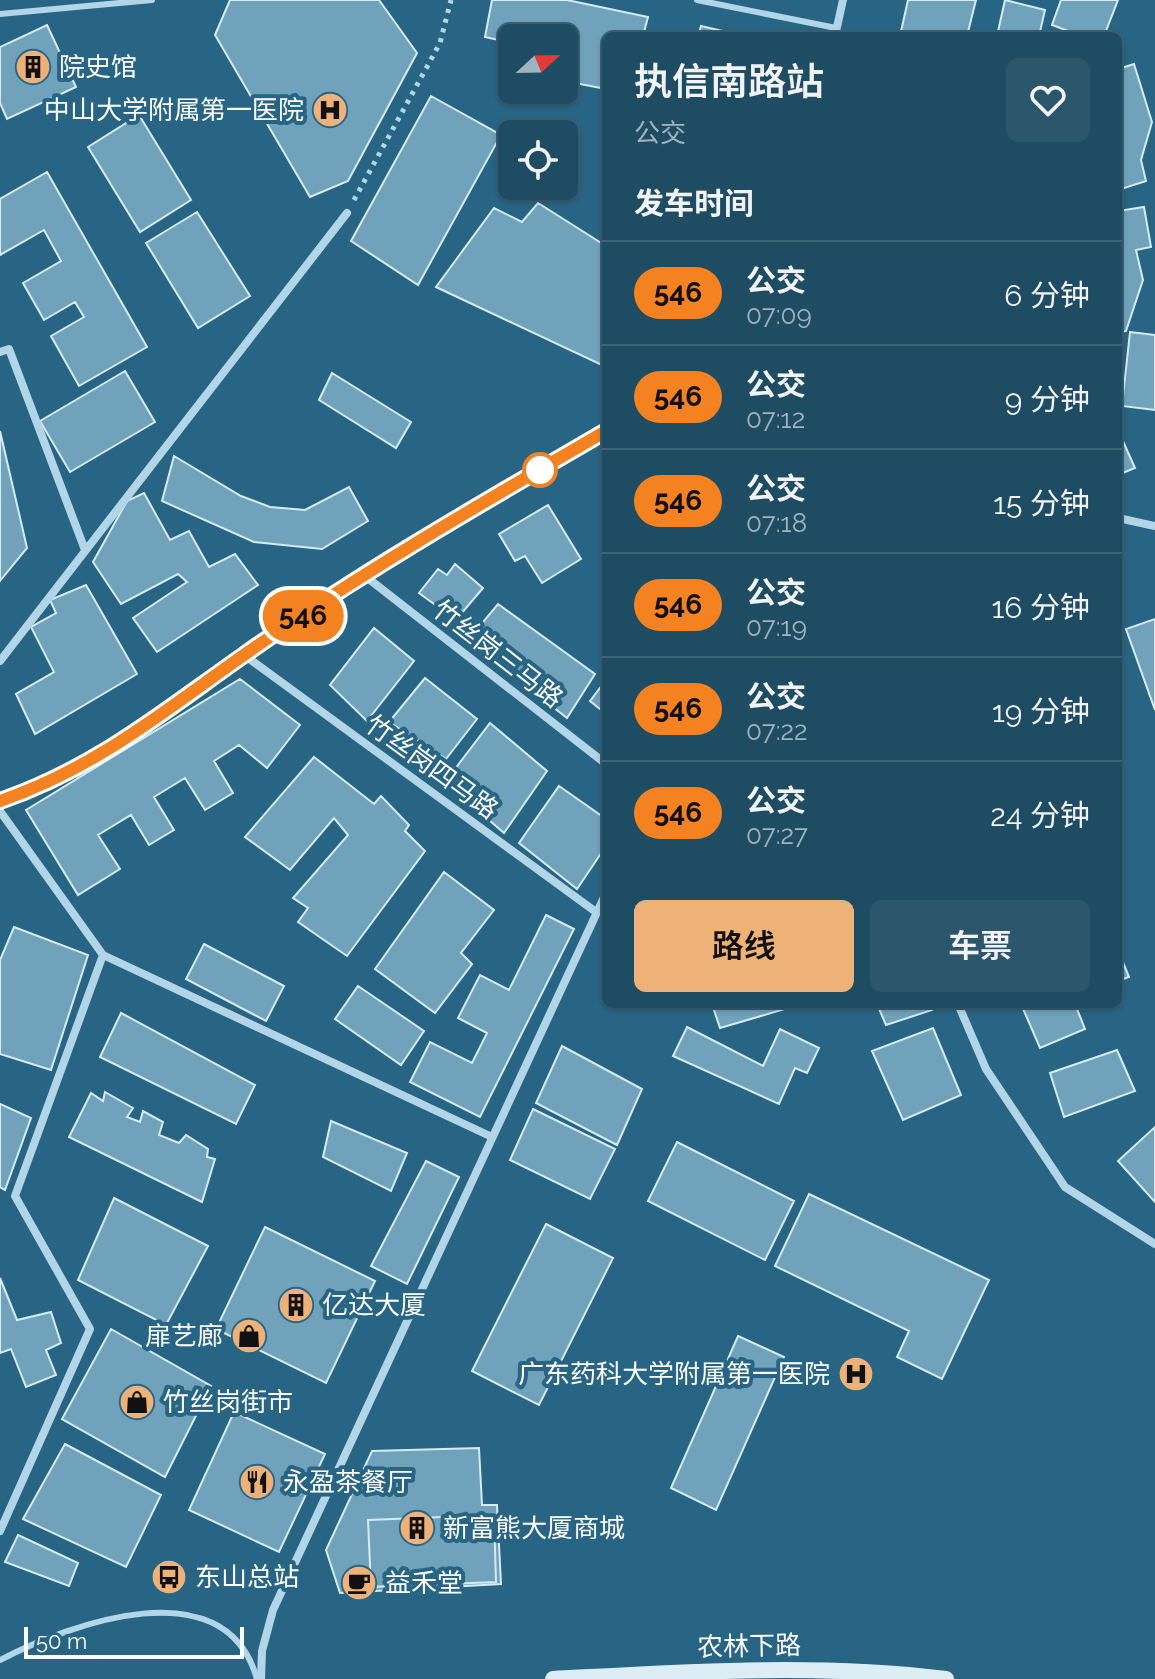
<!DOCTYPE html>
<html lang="zh">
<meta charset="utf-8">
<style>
:root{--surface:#1e4c63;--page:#2b566c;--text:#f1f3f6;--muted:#a1b4be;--line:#3c6378;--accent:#eeb279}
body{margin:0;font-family:Raleway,"Noto Sans SC",sans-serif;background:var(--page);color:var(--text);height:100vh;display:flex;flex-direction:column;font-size:30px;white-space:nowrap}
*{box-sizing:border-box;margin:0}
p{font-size:26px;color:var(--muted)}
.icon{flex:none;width:44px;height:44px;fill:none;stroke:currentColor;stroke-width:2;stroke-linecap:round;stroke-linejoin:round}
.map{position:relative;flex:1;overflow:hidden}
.panel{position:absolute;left:602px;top:32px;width:520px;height:976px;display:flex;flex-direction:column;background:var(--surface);border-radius:12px;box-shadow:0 2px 6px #0004,0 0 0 2px var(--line)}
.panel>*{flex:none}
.badge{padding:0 16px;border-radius:26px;font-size:28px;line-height:52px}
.needle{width:52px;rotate:68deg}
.buttons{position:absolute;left:498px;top:24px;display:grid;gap:16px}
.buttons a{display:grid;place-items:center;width:80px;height:80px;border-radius:12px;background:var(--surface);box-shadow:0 2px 6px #0004,0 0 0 2px var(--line);font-size:40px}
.scale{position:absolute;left:24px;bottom:20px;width:220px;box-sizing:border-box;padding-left:8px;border:4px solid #fff;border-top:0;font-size:22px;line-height:28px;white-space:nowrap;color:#fff;-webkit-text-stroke:6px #286584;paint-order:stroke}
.map>.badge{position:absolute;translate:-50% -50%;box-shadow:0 0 0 4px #fff}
h2{padding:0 32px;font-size:30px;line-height:72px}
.round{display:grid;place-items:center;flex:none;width:84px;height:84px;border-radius:12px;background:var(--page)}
.overview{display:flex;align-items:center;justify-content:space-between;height:136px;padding:0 32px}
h1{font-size:38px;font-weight:600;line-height:60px}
.action{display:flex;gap:16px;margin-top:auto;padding:16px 32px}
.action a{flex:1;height:92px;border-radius:12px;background:var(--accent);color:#111;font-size:32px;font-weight:600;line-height:92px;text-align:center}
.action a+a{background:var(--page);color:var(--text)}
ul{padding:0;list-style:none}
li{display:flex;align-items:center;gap:24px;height:104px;padding:0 32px;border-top:2px solid var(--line)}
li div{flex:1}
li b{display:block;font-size:30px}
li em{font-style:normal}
li .badge{min-width:88px;font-weight:700;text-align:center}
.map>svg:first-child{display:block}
</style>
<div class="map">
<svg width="1155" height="1679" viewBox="0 0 1155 1679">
<rect width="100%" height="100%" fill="#286584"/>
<path fill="#70a2bb" stroke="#d6ebf6" stroke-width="2" d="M230,0h149l38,53 -69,128 -38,16 -95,-162z
M492,0h75l81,17 -5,19h-37v53l-42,-8v-43h-52v5l-27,-6z
M908,0h68l-9,36h-67z
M1005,0l40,10 -6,26h-42z
M1061,0h57l-14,36h-23l-29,-11z
M47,25l29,62 -69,32 -7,-16v-56z
M701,26l43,10h-46z
M1134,64l18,58 -11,38 5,21 -28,9v-121z
M431,96l70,39 -83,150 -67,-44z
M139,115l52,85 -51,32 -52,-85z
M47,172l100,175 -68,39 -28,-50 33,-19 -9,-15 -31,18 -21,-37 38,-22 -17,-31 -44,25v-56z
M538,203l68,43v121l-170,-80 58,-79 28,14z
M1144,207l7,40 -15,3 7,30 -17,51 -8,2v-122z
M197,212l53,84 -52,32 -52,-85z
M1130,332l25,3v75l-33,-4z
M125,371l30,51 -85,50 -30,-51z
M332,373l79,49 -15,26 -77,-48z
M1118,430l17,38 -17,7z
M0,431l27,117 -27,33z
M174,456l67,40 29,11 35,3 44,-23 19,34 -46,28 -68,-7 -92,-41z
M144,493l26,47 19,-9 20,36 26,-13 23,31 -101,67 -24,-34 54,-36 -9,-8 -57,30 -28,-42 34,-61z
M548,505l33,54 -39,24 -17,-27 -10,5 -16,-27z
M455,564l28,24 -27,32 -37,-27 19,-24 9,6z
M86,585l51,89 -102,60 -19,-40 38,-22 -23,-45 25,-14 -6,-13z
M498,604l97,70 -28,44 -99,-78z
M1155,619v91l-29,-81z
M374,628l40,33 -47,60 -37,-36z
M425,678l52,41 -31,40 -57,-37z
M240,679l60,46 -33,43 -28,-23 -25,16 19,32 -28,17 -20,-32 -31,19 20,33 -25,15 -18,-30 -33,20 22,34 -42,26 -52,-85z
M606,680v34l-16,-13z
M490,723l57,48 -43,62 -59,-51z
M314,757l60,47 7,-8 28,29 -4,6 20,20 -78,105 -49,-34 10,-14 -15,-10 55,-63 -14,-17 -44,52 -45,-33z
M559,786l47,33v27l-29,43 -58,-46z
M444,872l50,38 -33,43 11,11 -37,49 -60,-44z
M546,915l28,14 -94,188 -70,-35 20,-40 42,21 15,-30 -29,-15 22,-43 29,15z
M14,927l74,28 -37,115 -51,-16v-94z
M204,944l80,42 -18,35 -80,-42z
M1118,950l11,27 -11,4z
M358,986l66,45 -23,34 -66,-46z
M712,1004h82l1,2 -75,22z
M877,1004h52l3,6 -46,15z
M1021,1004h54l10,25 -45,19z
M121,1013l134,72 -19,39 -136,-67z
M687,1027l76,39 17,-37 39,19 -12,25 -12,-5 -16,36 -106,-48z
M933,1028l28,67 -58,25 -31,-69z
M562,1046l80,43 -25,56 -81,-42z
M1117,1050l18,41 -71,26 -14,-44z
M105,1092l28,16 -6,9 13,5 3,-11 20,11 -4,13 20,8 7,-8 22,14 -1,8 8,2 -13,43 -133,-65 22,-44 12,8z
M0,1104l31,14 -26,72 -5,-3z
M533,1109l82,40 -25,50 -80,-39z
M331,1121l76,32 -16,38 -68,-34z
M1155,1127v75l-37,-41z
M677,1142l117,59 -29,59 -117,-59z
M426,1161l33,16 -52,107 -36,-18z
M809,1194l180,86 -47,99 -45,-22 12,-26 -134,-65z
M114,1198l94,48 -42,79 -88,-45z
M546,1224l67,34 -74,147 -67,-34z
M265,1227l110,54 -49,102 -110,-54z
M0,1278l17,42 34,-8 10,31 -15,7 10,25 -30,12 -15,-38 -11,4z
M111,1329l100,57 -46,91 -103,-58z
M738,1336l46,21 -68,153 -45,-22z
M234,1412l91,42 -46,98 -90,-42z
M65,1444l96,51 -35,72 -103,-48z
M479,1448l3,57h15l4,79 -161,9 -14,-43 46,-99z
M494,1515l2,67 -125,5 -3,-67z
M18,1535l60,28 -9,23 -64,-24z"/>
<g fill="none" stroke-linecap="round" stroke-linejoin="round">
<path stroke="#b2d6e7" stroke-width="5" stroke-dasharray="4 6" stroke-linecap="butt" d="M354,200l86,-157 11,-43"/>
<path stroke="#b2d6e7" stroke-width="6" d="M697,0l139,28
M0,14l152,-14
M0,1660c70,-36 225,-94 257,19"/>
<path stroke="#b2d6e7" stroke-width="8" d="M835,36l8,-36
M0,352l9,-3 76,201
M1118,518l37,8
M365,576l241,188
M244,655l352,257
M0,661l347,-448
M0,801l54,-23 78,-43 112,-80 121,-79 241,-145
M0,811l103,144 -88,241 75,133 -90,202
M103,955l389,182
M958,1004l28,65 79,118 90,57
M261,1679l1,-28 11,-41 333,-717"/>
<path stroke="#dcedf6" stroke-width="16" d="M553,1679c132,-7 262,-16 393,0"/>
</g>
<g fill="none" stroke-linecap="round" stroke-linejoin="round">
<defs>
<path id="line" d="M0,801c96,-33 164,-90 244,-146 116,-82 240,-153 362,-224"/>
</defs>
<use href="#line" stroke="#fff" stroke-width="18"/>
<use href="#line" stroke="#f58220" stroke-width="12"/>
</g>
<defs>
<symbol id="building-disc" viewBox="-11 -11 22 22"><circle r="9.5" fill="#eeb279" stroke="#286584"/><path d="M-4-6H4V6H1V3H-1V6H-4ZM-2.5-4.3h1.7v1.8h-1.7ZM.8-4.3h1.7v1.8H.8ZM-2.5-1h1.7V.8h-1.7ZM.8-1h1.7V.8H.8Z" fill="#111"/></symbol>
<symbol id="hospital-disc" viewBox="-11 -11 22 22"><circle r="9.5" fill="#eeb279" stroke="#286584"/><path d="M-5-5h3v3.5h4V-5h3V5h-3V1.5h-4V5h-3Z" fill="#111"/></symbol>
<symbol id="shop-disc" viewBox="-11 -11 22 22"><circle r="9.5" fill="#eeb279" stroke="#286584"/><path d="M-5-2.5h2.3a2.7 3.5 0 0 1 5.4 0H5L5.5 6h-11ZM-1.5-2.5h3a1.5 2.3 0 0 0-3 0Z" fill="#111"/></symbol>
<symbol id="restaurant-disc" viewBox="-11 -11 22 22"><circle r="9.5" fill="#eeb279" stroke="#286584"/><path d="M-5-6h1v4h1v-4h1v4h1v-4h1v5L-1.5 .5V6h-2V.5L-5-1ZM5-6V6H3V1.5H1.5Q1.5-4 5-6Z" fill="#111"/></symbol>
<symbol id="bus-disc" viewBox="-11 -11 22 22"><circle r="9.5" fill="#eeb279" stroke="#286584"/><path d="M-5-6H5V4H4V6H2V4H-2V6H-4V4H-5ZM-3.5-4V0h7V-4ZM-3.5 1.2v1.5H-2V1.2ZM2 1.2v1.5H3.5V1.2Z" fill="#111"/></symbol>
<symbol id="cafe-disc" viewBox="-11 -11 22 22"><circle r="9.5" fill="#eeb279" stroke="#286584"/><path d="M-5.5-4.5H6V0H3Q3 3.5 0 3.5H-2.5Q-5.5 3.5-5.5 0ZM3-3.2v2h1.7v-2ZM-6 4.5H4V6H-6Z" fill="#111"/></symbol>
</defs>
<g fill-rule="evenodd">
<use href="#building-disc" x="13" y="47" width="40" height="40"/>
<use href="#hospital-disc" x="310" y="90" width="40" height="40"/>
<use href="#building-disc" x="276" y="1285" width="40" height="40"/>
<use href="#shop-disc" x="229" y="1316" width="40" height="40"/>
<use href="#hospital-disc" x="836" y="1354" width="40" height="40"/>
<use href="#shop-disc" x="117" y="1382" width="40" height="40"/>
<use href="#restaurant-disc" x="237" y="1462" width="40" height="40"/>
<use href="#building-disc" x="397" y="1508" width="40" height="40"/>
<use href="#bus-disc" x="149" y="1557" width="40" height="40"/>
<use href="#cafe-disc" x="339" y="1563" width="40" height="40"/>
</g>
<circle fill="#fff" stroke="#f58220" stroke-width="4" cx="540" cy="470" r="16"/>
<g text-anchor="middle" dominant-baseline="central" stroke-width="8" stroke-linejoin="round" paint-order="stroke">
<g font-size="26" fill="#fff" stroke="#286584" text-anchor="start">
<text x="59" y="67">院史馆</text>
<text x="304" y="110" text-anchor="end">中山大学附属第一医院</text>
<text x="322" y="1305">亿达大厦</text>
<text x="223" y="1336" text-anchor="end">扉艺廊</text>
<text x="830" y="1374" text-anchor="end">广东药科大学附属第一医院</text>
<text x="163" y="1402">竹丝岗街市</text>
<text x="283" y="1482">永盈茶餐厅</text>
<text x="443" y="1528">新富熊大厦商城</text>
<text x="195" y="1577">东山总站</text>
<text x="385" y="1583">益禾堂</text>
</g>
<g font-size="26" fill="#fff" stroke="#286584">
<text transform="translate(498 654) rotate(38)">竹丝岗三马路</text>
<text transform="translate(432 767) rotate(36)">竹丝岗四马路</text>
<text transform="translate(749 1646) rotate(-1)">农林下路</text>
</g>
</g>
</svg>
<div class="buttons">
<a><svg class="needle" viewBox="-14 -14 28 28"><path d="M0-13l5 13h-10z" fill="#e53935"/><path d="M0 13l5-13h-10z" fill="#a1b4be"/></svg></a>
<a><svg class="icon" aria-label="locate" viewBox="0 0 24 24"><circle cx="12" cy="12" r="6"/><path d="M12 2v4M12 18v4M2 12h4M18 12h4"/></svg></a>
</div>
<div class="scale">50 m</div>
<b class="badge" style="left:303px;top:616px;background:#f58220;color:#111">546</b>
<section class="panel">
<div class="overview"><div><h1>执信南路站</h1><p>公交</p></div><a class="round"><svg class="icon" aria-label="heart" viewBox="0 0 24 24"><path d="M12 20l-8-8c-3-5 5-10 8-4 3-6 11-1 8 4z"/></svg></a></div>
<h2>发车时间</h2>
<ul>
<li><span class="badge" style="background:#f58220;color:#111">546</span><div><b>公交</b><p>07:09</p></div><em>6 分钟</em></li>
<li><span class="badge" style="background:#f58220;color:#111">546</span><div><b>公交</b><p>07:12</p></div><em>9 分钟</em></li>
<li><span class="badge" style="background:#f58220;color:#111">546</span><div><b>公交</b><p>07:18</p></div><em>15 分钟</em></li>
<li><span class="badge" style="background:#f58220;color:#111">546</span><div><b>公交</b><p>07:19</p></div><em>16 分钟</em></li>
<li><span class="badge" style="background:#f58220;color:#111">546</span><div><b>公交</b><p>07:22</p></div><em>19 分钟</em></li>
<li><span class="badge" style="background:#f58220;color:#111">546</span><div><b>公交</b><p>07:27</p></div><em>24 分钟</em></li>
</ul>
<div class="action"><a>路线</a><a>车票</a></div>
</section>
</div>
